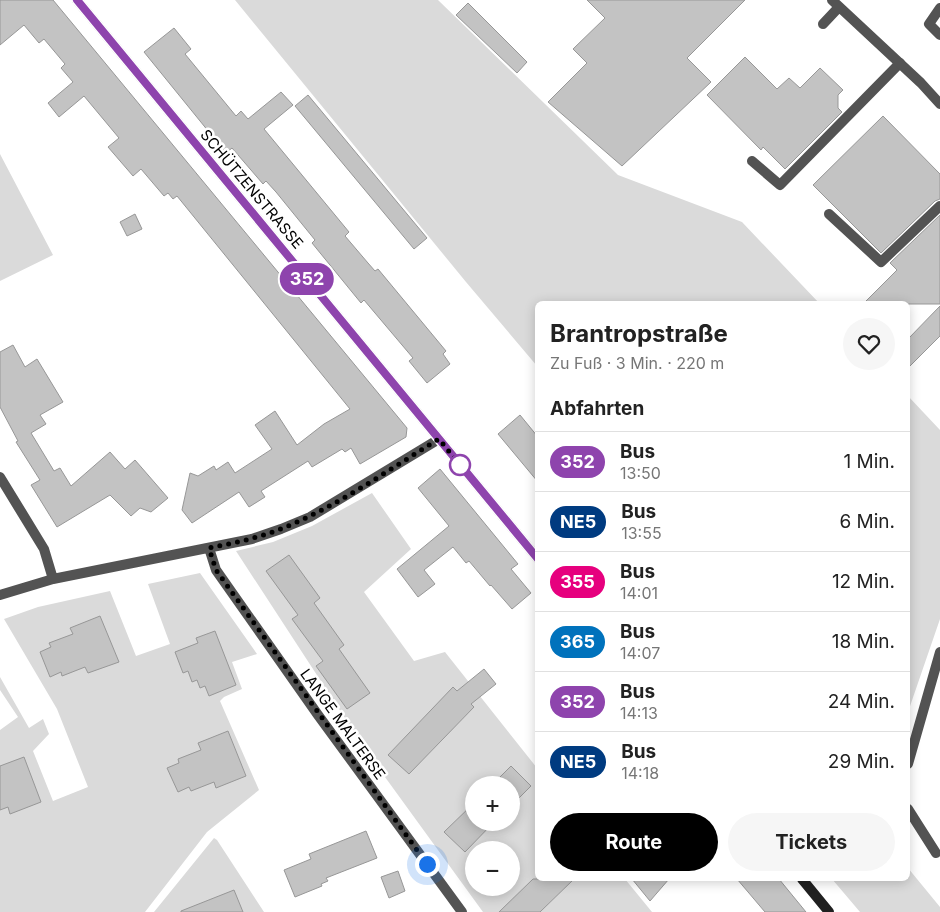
<!DOCTYPE html>
<html lang="de">
<meta charset="utf-8">
<style>
:root{--surface:#fff;--page:#f6f6f6;--text:#222;--muted:#767676;--line:#e0e0e0;--accent:#000}
body{margin:0;font-family:Inter,sans-serif;background:var(--page);color:var(--text);height:100vh;display:flex;flex-direction:column;font-size:19px;white-space:nowrap}
*{box-sizing:border-box;margin:0}
p{font-size:16px;color:var(--muted)}
.icon{flex:none;width:28px;height:28px;fill:none;stroke:currentColor;stroke-width:2;stroke-linecap:round;stroke-linejoin:round}
.map{position:relative;flex:1;overflow:hidden}
.panel{position:absolute;left:535px;top:301px;width:375px;height:580px;display:flex;flex-direction:column;background:var(--surface);border-radius:8px;box-shadow:0 2px 12px #0003}
.panel>*{flex:none}
.badge{padding:0 10px;border-radius:16px;font-size:18px;line-height:32px}
.buttons{position:absolute;left:465px;top:776px;display:grid;gap:10px}
.buttons a{display:grid;place-items:center;width:55px;height:55px;border-radius:50%;background:var(--surface);box-shadow:0 2px 12px #0003;font-size:25px}
.you{position:absolute;width:25px;height:25px;margin:-12px;border:4px solid #fff;border-radius:50%;background:#1a73e8;box-shadow:0 0 0 8px #1a73e833}
.map>.badge{position:absolute;translate:-50% -50%;box-shadow:0 0 0 2px #fff}
h2{padding:0 15px;font-size:19px;line-height:45px}
.round{display:grid;place-items:center;flex:none;width:52px;height:52px;border-radius:26px;background:var(--page)}
.head{display:flex;align-items:center;justify-content:space-between;height:85px;padding:0 15px}
h1{font-size:24px;font-weight:700;line-height:38px}
.button{display:flex;gap:10px;margin-top:auto;padding:10px 15px}
.button a{flex:1;height:58px;border-radius:30px;background:var(--accent);color:#fff;font-size:20px;font-weight:700;line-height:58px;text-align:center}
.button a+a{background:var(--page);color:var(--text)}
ul{padding:0;list-style:none}
li{display:flex;align-items:center;gap:15px;height:60px;padding:0 15px;border-top:1px solid var(--line)}
li div{flex:1}
li b{display:block;font-size:19px}
li em{font-style:normal}
li .badge{min-width:55px;font-weight:700;text-align:center}
.map>svg:first-child{display:block}
</style>
<div class="map">
<svg width="940" height="912" viewBox="0 0 940 912">
<rect width="100%" height="100%" fill="#fff"/>
<path fill="#dadada" fill-rule="evenodd" d="M235,0h203l180,175 124,47 78,82h-282l-1,62 -71,-84z
M0,154l53,101 -53,26z
M908,396l32,34v189l-32,93z
M372,493l39,56 -47,43 50,69 31,-9 92,116 1,111h87l27,33h-169l-114,-157 -133,-204 37,-9 39,-16zM474,785h37v37h-37zM474,850h37v38h-37z
M200,573l57,81 -25,8 10,27 -18,8 -4,4 39,89 -52,42 -62,80h-145v-182l18,-13 -18,-27v-13l29,51 14,-9 6,15 -16,17 20,50 35,-14 -31,-78 -53,-90 34,-12 72,-16 26,65 34,-12 -22,-60z
M214,838l3,2 47,72h-110z
M908,868l32,39v5h-80l-28,-33h76z"/>
<path fill="#c3c3c3" stroke="#979797" d="M0,0h53l354,428 -1,9 -46,27 -9,-16 -6,4 -3,-3 -30,18 -4,-6 -47,30 4,6 -16,10 -10,-15 -47,31 -10,-13 8,-37 8,3 16,-10 2,4 12,-8 7,11 37,-24 -17,-24 20,-14 22,34 27,-21 26,-15 -173,-213 -4,3 -5,-6 -4,3 -23,-27 -8,7 -25,-29 11,-9 -35,-42 -25,21 -11,-14 25,-21 -12,-14 4,-4 -21,-25 -5,4 -15,-18 -24,20z
M587,0h158l-58,58 24,24 -89,84 -74,-64 39,-39 -14,-14 32,-31z
M468,3l59,59 -10,11 -61,-58z
M174,28l17,21 -6,5 51,62 5,-5 7,8 33,-27 12,13 -29,24 85,103 -4,4 23,27 7,8 3,-2 68,82 -3,3 7,10 -23,19 -18,-22 4,-3 -49,-58 -3,3 -49,-60 3,-3 -39,-48 -10,-11 -3,3 -31,-36 -6,5 -82,-101z
M745,57l32,32 12,-11 11,10 20,-20 23,22 -5,5v13l4,4 -57,57 -22,-22 -2,3 -54,-55z
M308,95l119,143 -13,11 -119,-143z
M883,116l57,58v25l-5,2 -54,52 -68,-68z
M135,214l7,15 -15,7 -7,-14z
M940,215v89h-77l34,-34 -7,-7z
M940,306v30l-32,32v-29z
M13,345l12,22 12,-8 26,43 -23,13 6,9 -15,9 23,38 6,-3 11,18 39,-34 15,17 10,-9 33,38 -17,14 -11,-4 -9,8 -21,-21 -53,32 -26,-42 9,-5 -24,-38 2,-1 -18,-34v-55z
M520,415l18,22v45l-40,-48z
M440,469l78,95 -7,5 20,24 -19,16 -21,-24 -1,1 -21,-25 -3,2 -13,-16 -29,23 11,14 -17,13 -21,-28 52,-43 -31,-38z
M289,555l31,43 -6,5 30,42 -5,4 31,44 -23,16 -31,-43 7,-5 -31,-42 6,-4 -32,-44z
M100,616l19,46 -31,11 -3,-6 -23,9 -1,-4 -11,5 -10,-25 11,-5 -2,-4 24,-9 -3,-6z
M215,631l21,54 -27,11 -4,-10 -5,2 -3,-8 -5,2 -4,-11 -5,2 -8,-21 23,-9 -2,-5z
M484,669l12,15 -25,20 3,3 -65,67 -21,-19 65,-68 4,4z
M228,731l18,45 -30,12 -2,-6 -23,9 -2,-4 -11,5 -11,-24 12,-5 -1,-4 23,-9 -3,-7z
M24,757l17,45 -31,12 -2,-7 -8,3v-44z
M511,766l20,20 -20,20v-21h-19z
M474,803v19h20l-29,30 -21,-20z
M366,831l11,27 -51,20 2,3 -7,3 1,2 -27,11 -11,-27 27,-11 -2,-5z
M398,871l7,20 -16,7 -8,-21z
M533,879h41l-34,33h-41z
M632,879h37l-19,22z
M737,879h42l27,33h-41z
M234,890l9,22h-62v-1z"/>
<g fill="none" stroke-linecap="round" stroke-linejoin="round">
<path stroke="#535353" stroke-width="10" d="M940,8l-11,16 11,11
M752,161l28,24 120,-122
M829,214l52,48 59,-56
M908,764l32,-112
M908,809l28,44"/>
<path stroke="#535353" stroke-width="10" d="M832,0l89,83 19,21
M823,24l16,-17
M0,477l44,72 9,30
M209,548l7,22 102,145 144,197
M0,595l53,-16 199,-40 29,-10 29,-12 129,-78"/>
<path stroke="#202020" stroke-width="10" d="M77,0l461,559
M802,879l27,33"/>
</g>
<g fill="none" stroke-linecap="round" stroke-linejoin="round">
<defs>
<path id="line" d="M77,0l461,559"/>
</defs>
<use href="#line" stroke="#fff" stroke-width="11"/>
<use href="#line" stroke="#8e44ad" stroke-width="8"/>
<path stroke="#000" stroke-width="5" stroke-dasharray="0 9" d="M427,864l-211,-294 -7,-22c25,-5 50,-10 74,-20 55,-22 105,-58 156,-89l21,26"/>
</g>
<circle fill="#fff" stroke="#8e44ad" stroke-width="2.5" cx="460" cy="465" r="10"/>
<g text-anchor="middle" dominant-baseline="central" stroke-width="5" stroke-linejoin="round" paint-order="stroke">
<g font-size="15" fill="#000" stroke="#fff">
<text transform="translate(252 189) rotate(50)">SCHÜTZENSTRASSE</text>
<text transform="translate(343 724) rotate(54)">LANGE MALTERSE</text>
</g>
</g>
</svg>
<div class="buttons">
<a>+</a>
<a>−</a>
</div>
<div class="you" style="left:427px;top:864px"></div>
<b class="badge" style="left:307px;top:279px;background:#8e44ad;color:#fff">352</b>
<section class="panel">
<div class="head"><div><h1>Brantropstraße</h1><p>Zu Fuß · 3 Min. · 220 m</p></div><a class="round"><svg class="icon" aria-label="heart" viewBox="0 0 24 24"><path d="M12 20l-8-8c-3-5 5-10 8-4 3-6 11-1 8 4z"/></svg></a></div>
<h2>Abfahrten</h2>
<ul>
<li><span class="badge" style="background:#8e44ad;color:#fff">352</span><div><b>Bus</b><p>13:50</p></div><em>1 Min.</em></li>
<li><span class="badge" style="background:#003b80;color:#fff">NE5</span><div><b>Bus</b><p>13:55</p></div><em>6 Min.</em></li>
<li><span class="badge" style="background:#e6007e;color:#fff">355</span><div><b>Bus</b><p>14:01</p></div><em>12 Min.</em></li>
<li><span class="badge" style="background:#0072bc;color:#fff">365</span><div><b>Bus</b><p>14:07</p></div><em>18 Min.</em></li>
<li><span class="badge" style="background:#8e44ad;color:#fff">352</span><div><b>Bus</b><p>14:13</p></div><em>24 Min.</em></li>
<li><span class="badge" style="background:#003b80;color:#fff">NE5</span><div><b>Bus</b><p>14:18</p></div><em>29 Min.</em></li>
</ul>
<div class="button"><a>Route</a><a>Tickets</a></div>
</section>
</div>
